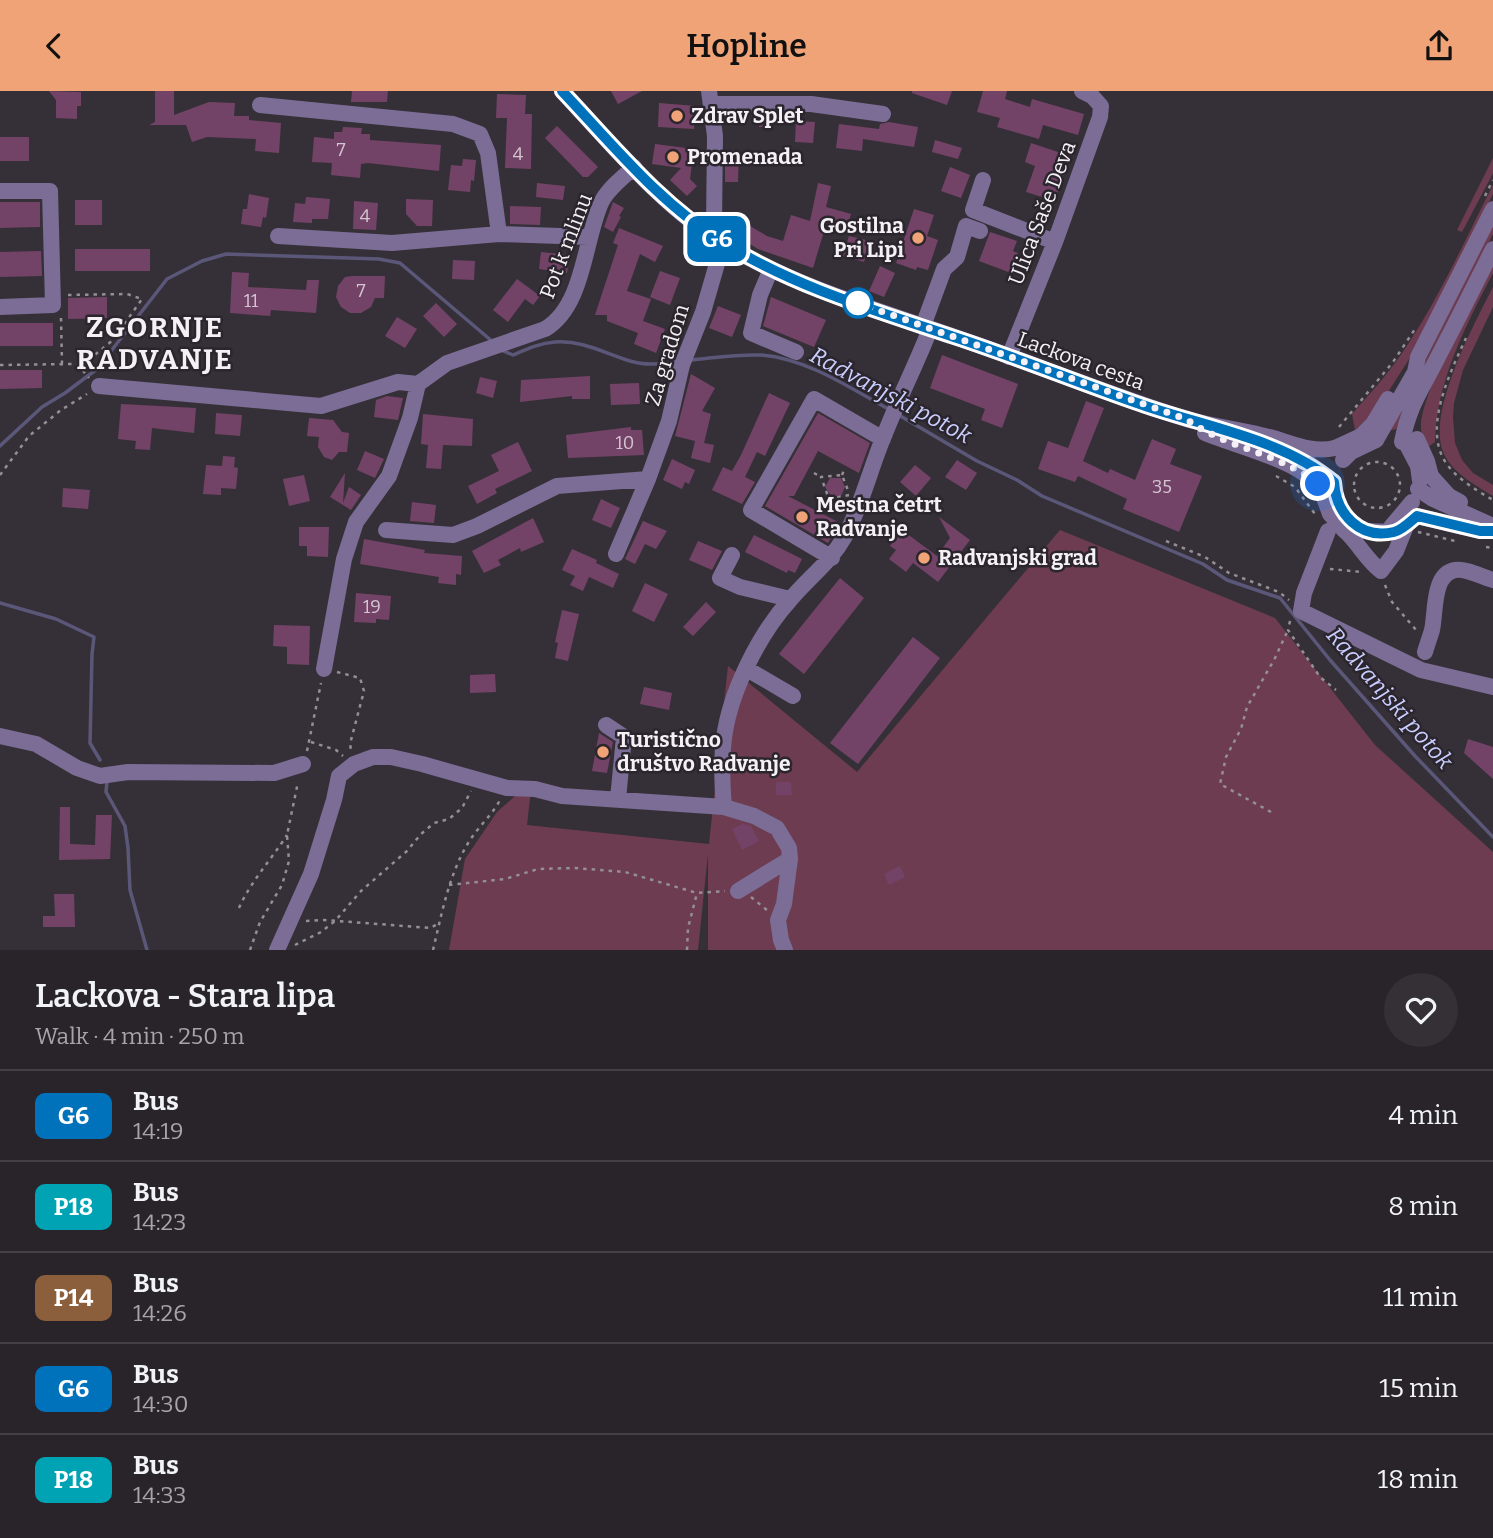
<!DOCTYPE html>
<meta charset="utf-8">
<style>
:root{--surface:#282429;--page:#343035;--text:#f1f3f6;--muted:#a5a4a8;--line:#444146;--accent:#efa377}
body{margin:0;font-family:Bitter,serif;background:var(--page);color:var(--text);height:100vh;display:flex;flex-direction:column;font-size:26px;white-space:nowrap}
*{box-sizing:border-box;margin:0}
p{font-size:23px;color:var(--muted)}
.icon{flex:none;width:38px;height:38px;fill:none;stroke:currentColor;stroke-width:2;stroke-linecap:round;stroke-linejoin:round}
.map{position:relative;height:859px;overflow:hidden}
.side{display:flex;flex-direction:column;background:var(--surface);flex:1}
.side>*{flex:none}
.badge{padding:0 14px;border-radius:10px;font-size:24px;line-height:46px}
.you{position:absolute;width:35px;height:35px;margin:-18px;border:5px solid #fff;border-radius:50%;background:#1a73e8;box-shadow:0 0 0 10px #1a73e833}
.map>.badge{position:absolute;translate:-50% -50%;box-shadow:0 0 0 4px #fff}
.round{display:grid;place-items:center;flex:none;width:74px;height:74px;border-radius:37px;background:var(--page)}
.headline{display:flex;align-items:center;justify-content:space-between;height:119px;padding:0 35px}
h1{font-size:33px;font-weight:600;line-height:52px}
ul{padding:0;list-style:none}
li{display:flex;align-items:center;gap:21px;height:91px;padding:0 35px;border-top:2px solid var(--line)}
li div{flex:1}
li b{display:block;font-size:26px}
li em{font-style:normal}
li .badge{min-width:77px;font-weight:700;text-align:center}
header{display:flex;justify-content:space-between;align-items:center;height:91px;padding:0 35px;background:var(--accent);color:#111;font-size:32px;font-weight:600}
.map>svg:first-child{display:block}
</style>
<header><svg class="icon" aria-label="back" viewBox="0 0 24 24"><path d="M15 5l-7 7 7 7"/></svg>Hopline<svg class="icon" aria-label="share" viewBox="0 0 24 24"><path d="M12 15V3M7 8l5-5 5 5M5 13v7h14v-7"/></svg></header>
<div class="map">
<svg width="1493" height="859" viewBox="0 0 1493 859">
<rect width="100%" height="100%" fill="#353037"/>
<path fill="#6e3c50" d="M1493,67v15l-3,6 -28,53 -5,-2z
M1493,94v9l-82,162 -35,55 -21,19 -3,-16c17,-19 34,-38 48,-58 37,-53 64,-114 93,-171z
M1493,133v10l-97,195 -4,1h-1z
M1493,173v9c-27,52 -57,109 -58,169l-7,5c-3,-6 -7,-12 -7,-20 0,-36 54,-127 72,-163z
M1493,196v20l-30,63 -9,33 -1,15 2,25 7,17 11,13 20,12v11c-18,-11 -44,-25 -51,-47 -13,-41 32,-125 51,-162z
M1060,439l215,88 100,127 118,107v98h-785v-96l-10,96h-249l16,-91 32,-47 35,-31 -5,44 182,19 19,-178 129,106z"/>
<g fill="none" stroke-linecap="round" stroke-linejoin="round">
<path stroke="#5b5779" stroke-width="3.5" d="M501,259l12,5c14,-6 27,-12 42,-13 27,-2 49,11 75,19 16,5 32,3 49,0
M690,269c23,-2 47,-6 71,-5 47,4 89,33 129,55
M897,323l80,47 40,19 25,16 161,68 24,16 53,18 50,62 85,96 78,81
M0,355l42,-39 23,-14 32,-24 70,-90 35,-18 24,-7 153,5 21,4 93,79
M0,512l56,16 38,18 -2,17 -2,89 10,17
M107,690l-1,11 19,34 3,22 2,42 17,60"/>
</g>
<path fill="#734367" d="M49,0l32,1v14h-4v13l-21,-1v-18z
M155,0h19v24l35,-13 26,1 -1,13h15v4l32,3 -2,30 -24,-2 1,-12 -49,-2 -15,5 -6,-17h-37l6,-3z
M352,0h36l-1,11h-36z
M611,0h31l-24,13z
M912,0h40l-5,14 -35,-12z
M983,0h24l-2,8 25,8 2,-8 52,15 -6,21 -35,-10 -4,14 -42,-12 3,-9 -23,-6z
M497,3l29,1 -1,19h7l-1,55 -26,-1 2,-50h-11z
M659,12l37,3 -2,23 -36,-2z
M759,24h13v12h-13z
M796,30l19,1 -2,21 -18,-1z
M889,31l29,5 -4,20 -51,-8 -1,12 -26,-3 3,-24 40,5 1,-5z
M557,35l41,41 -10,10h-5l-38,-39z
M343,36l19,1 -1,6h9v6l71,5 -2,26 -71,-8 -7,1 -1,14 -29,-3 1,-12 -20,-1 2,-25 20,2v-7h8z
M0,46h29v24h-29z
M935,49l27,8 -4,11 -26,-7z
M1031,52l39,13 -15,45 -29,-9 9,-26 -10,-4z
M655,53l39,5 -4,30 7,7 -10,10 -17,-16 11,-12 -29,-4z
M725,59h14l-1,32h-13z
M463,68l13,1 -2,21 -3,-1 -1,12 -22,-2 3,-25 11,1z
M950,76l20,8 -9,23 -20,-7z
M537,92l28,3 -2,14 -27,-3z
M818,92l13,3 -5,21 25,7 -6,20 -20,-6 -12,40 -55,-19 -34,-21 1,-10 3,-5 39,23 16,5 8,-26 19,6z
M249,103l20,4 -3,20 -3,-1 -2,10 -20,-3 2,-15h4z
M306,106l24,2 -2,20h-16v4l-19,-1 2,-19 10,1z
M406,108l27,1 -1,26h-15l-11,-12z
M75,109h27v25h-27z
M354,110l24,2 -2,27 -23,-1z
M0,111h40v25l-40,1z
M613,111l11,6 -5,8 2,1 -8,15 -9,-5z
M510,115l31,1 -1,18 -30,-1z
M914,118l20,6 -7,21 11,4 -10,30 -11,-3 -1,3 -20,-7z
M619,137l44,18 -8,16 -15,-8 -13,37 24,8 -8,22 22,8 -9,24 -22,-9 4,-11 -31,-12v-6h-12l23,-70 -5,-2z
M990,141l27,9 -4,10 5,2 -7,20 -32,-12z
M849,145l21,5 -6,21 -21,-6z
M75,158h75v22h-75z
M41,160l1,25 -42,1v-25z
M541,161l29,3 -3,18 -28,-4z
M453,169l22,1 -1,19 -22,-1z
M880,175l15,7 -11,24 -15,-6z
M660,180l20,7 -10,27 -20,-8z
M232,181l17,1 -1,14 58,3 1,-10h12l-3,33 -45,-3 -1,6 -40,-3z
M352,185h33l-1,22h-9l-4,9 -10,6h-11l-9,-6 -5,-10 2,-11 7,-9z
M517,188l23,17 -7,9 -8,-6 -17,23 -15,-12z
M107,206v21l-39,1v-21z
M771,206l55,23 -12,27 -51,-21z
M436,212l21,21 -13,13 -21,-21z
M718,215l23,9 -9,22 -23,-9z
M397,226l20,12 -12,19 -20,-12z
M0,232h53v23h-53z
M942,264l76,29 -16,44 -21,-8 4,-11 -55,-21z
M0,279h42v18l-42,1z
M691,283l24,14 -13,23 9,3 -7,29 10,2 -4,18 -19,-5 4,-17 -20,-5z
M590,285v23h-18v-3l-52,6 1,-22z
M480,286l17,4 -4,17 -17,-5z
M639,292l1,21 -29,1 -1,-21z
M769,302l21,10 -25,53 -8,-4 -12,25 10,5 -13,22 -30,-14 11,-23 9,4 9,-16z
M387,305l16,2 -5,22 -24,-3 2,-17z
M1086,310l18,7 -21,53 25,12 2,-4 25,11 17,-41 24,10 -6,15 32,12 -23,56 -56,-23 4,-10 -49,-23 -3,6 -37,-13 10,-28 20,7z
M121,313l75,4 -2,25 -42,-5 -2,22 -15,-1 1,-8 -18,-2z
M216,322l26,2 -2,21 -25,-2z
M818,322l52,30 -11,30 -41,-22 -24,45h-6l52,27 -12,20 -63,-37z
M423,323l50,5 -1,27 -29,-1 -2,24 -15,-1 2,-23 -7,-1z
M309,327l24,2 9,12 7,1 -2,19h-8l-7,8 -8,-3 -6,-10 1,-10 -12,-1z
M631,336v3h11l2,25 -76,3 -2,-23z
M518,351l14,29 -37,18 2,4 -20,11 -9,-18 31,-15 -8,-16z
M365,360l19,8 -9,19 -18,-8z
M223,365l12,1 -1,10 4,1 -2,21 -15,-1v7l-18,-1 3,-29 16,1z
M672,368l23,11 -6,14 -4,-2 -3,7 -19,-9z
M957,369l20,13 -11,17 -21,-13z
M915,374l16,13 -15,18 -16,-14z
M345,382l-2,30 6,-16 12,8 -10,15 -21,-13z
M304,384l6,26 -21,5 -6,-27z
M830,387h11l4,9 -4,9h-10l-6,-9z
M63,397l27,2 -2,19 -26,-2z
M601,408l19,9 -9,20 -19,-8z
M412,411l24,3 -2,18 -24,-2z
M939,426l31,23 -32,42 -25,-19 -7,9 -17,-13 7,-9 -6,-4 12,-16 35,26 13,-18z
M533,427l11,24 -23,10 -1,-4 -22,12 3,5 -17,8 -12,-22z
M643,430l24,10 -11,18 -11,-5 -10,20 -10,-5z
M299,436h30l-1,30 -21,-1v-10h-8z
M754,444l48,24 -7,14 -7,-3 -1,3 -42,-21z
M364,448l61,11 -1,3 38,3 -1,19 -5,-1v11l-18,-2 1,-6 -79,-13z
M698,450l24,10 -10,19 -23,-10z
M572,458l25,11 -1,3 23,11 -6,14 -24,-11 -6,14 -13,-6 5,-9 -13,-6z
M840,487l24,20 -60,76 -25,-20z
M645,492l23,11 -14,28 -22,-11z
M356,502l35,3 -2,24 -13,-1v4l-22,-1z
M706,511l10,10 -23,24 -10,-9z
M562,519l17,4 -11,47 -13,-3 3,-15 -3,-1z
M274,534l36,1 -1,39 -22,-1v-17l-14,-1z
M913,546l27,21 -82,106 -28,-21z
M495,583l1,18 -26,1v-18z
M644,596l28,6 -3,17 -29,-6z
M599,642l14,9 -6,31 -15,-2z
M1468,648l25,8v32l-29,-26z
M776,691h15l1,13h-16z
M60,716h10v37l25,1 1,-30h16l-2,44 -51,1z
M743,733l8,2 8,15 -17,9 -10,-21z
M900,775l5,11 -16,8 -5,-11z
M54,803h20l1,33h-32v-11h12z"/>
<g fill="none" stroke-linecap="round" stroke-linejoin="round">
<path stroke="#948f95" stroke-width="2.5" stroke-dasharray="3.5 5" stroke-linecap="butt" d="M1485,105l8,-16
M68,204l59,-1 15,5 -29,41 -33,27
M61,227l1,45
M1466,247c-15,33 -44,90 -20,125 11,16 30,27 47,37
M0,274l73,-1 7,3 9,11
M1339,336l54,-65 22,-33
M1354 394a23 23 0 1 1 46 0a23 23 0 1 1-46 0Z
M814,382l7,4
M0,384l29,-39 32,-26 26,-16
M842,384l3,-7
M1276,385l19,11 20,27
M849,404l-20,4 -8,-22 21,-2 7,18
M824,418l5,-10
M1418,441l37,9
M1166,450l39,16 24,16 50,19 10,8
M1486,456l7,1
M1330,478l32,3
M1385,494l7,17 25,29
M1290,530l-2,9 32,47 16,13
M337,581l23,6 4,13 -14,53 1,6
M311,651l25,8 7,6
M307,660l14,-68
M1271,721l-51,-28 6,-27 15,-28 6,-22 28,-49 13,-28
M449,794l56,-6 33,-10 37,-1 50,4 72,21 28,-2
M751,806l17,14
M239,817c12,-27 32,-48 48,-73
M306,830l18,-1 107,8 9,-6
M295,854l26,-13 14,-11 26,-30 46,-40 14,-17 13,-11 15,-4 13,-11 9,-17
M250,859l10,-28 22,-37 7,-24 -2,-26 11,-53
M433,859c9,-37 16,-77 37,-110 9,-14 22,-25 30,-40
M687,859l1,-22 9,-35"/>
<path stroke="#7b6d96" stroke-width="16" d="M562,0c50,53 99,115 162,153 71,43 154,66 231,93 78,27 153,57 231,82 25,7 50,10 75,16 26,5 47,19 74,13
M709,0l6,45 -1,88 -4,10
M712,13h99l72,10
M260,14l193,19 27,10 8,19 11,81
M983,89l-10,30 82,32
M0,100h50l3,114 -53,2
M278,145l114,7 107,-9 90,3
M771,178l-11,26 -9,38 45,19
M923,235l21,-57 13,-12 9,-31 14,5
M1009,266l46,-115 45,-125 1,-11 -9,-10 -10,-5
M99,295l222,20 77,-24 20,2
M1205,342c32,14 112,30 120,67
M1361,345l12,-12 15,-25
M1376,349l39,-68 3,-15 75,-148
M1402,351c7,-37 20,-53 36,-85 19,-36 37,-72 55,-108
M1287,362l20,9 27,20
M1431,385l18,20 11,6
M1418,398l15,10 60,27
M1417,425l63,15h13
M1352,431l12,9 30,1
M386,439l67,5 24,-9 80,-40 91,-7
M1344,439c14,12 22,30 37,41
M1328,440l-24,62 -3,18 120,59 72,17
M616,463l32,-75 21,-58 13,-56 21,-53 20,-69
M732,464l-12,23 20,9 50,12
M832,467l-81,-48 63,-111 69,40
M1381,480l15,-20 10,-25
M1425,561c2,-7 5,-15 7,-22 4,-17 0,-56 23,-60 11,-2 27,7 38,10
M324,578l20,-110 12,-37 33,-46 21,-58 8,-34 29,-21 98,-34c39,-23 39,-88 56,-126 6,-14 23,-26 33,-36
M747,578l46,27
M606,634l18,12 -6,62
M0,645l36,8 41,24 23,8 28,-4 146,1 29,-9
M724,716c-2,-24 -3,-46 0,-69 6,-46 35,-104 66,-138 19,-23 40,-37 55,-64 17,-31 25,-67 39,-100 14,-36 32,-71 46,-107
M738,800l52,-32
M277,859l34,-76 23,-74 5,-24 15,-12 19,-7h18l31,7 85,24 28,1 27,7 162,11 30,9 23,12 12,20 1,11 -6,45 -6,16 3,20 4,10"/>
<path stroke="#7b6d96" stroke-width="16" d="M1417,348l10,22 4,15
M1407,354l11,21 2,15
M1335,357l26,-12
M1343,369l8,-8 25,-12
M1335,404l8,18 9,9
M1325,409l5,14 14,16
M1391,436l21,-25
M1394,441l23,-16"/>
</g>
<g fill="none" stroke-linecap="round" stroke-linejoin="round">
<defs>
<path id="line" d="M562,0c50,53 99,114 162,152 70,44 153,68 230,94 61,20 120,44 180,65 65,24 146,35 200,80 2,32 26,58 60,50 8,-2 16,-10 23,-16l63,15h13"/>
</defs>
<use href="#line" stroke="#fff" stroke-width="16"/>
<use href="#line" stroke="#0072bc" stroke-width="10"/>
<path stroke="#f4f0f5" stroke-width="7" stroke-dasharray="0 12.6" d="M858,212l328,116c41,30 93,33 132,65"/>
</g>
<g fill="#efa377" stroke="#2b262d" stroke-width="2.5">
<circle cx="677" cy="25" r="7"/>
<circle cx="673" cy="66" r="7"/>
<circle cx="918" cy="147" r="7"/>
<circle cx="802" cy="426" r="7"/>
<circle cx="924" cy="467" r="7"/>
<circle cx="603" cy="661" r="7"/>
</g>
<circle fill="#fff" stroke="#0072bc" stroke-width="3.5" cx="858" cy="212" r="14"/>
<g text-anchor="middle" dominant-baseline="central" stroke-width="5" stroke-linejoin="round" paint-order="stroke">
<g font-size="18" fill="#d4c5d2">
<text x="341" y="59">7</text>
<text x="518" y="63">4</text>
<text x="365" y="125">4</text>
<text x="361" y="200">7</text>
<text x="251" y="210">11</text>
<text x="625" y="352">10</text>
<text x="1162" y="396">35</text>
<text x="372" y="516">19</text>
</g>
<g font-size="21" font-weight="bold" fill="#f4f0f5" stroke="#2b262d" text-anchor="start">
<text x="691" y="25">Zdrav Splet</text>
<text x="687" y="66">Promenada</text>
<text x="904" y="135" text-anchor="end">Gostilna<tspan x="904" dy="24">Pri Lipi</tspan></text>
<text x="816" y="414">Mestna četrt<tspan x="816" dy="24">Radvanje</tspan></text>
<text x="938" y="467">Radvanjski grad</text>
<text x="617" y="649">Turistično<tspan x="617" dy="24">društvo Radvanje</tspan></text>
</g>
<g font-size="21" fill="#f4f0f5" stroke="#2b262d">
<text transform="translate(1042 122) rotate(-69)">Ulica Saše Deva</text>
<text transform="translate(566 155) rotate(-69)">Pot k mlinu</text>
<text transform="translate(667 264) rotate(-73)">Za gradom</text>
<text transform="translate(1081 270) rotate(20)">Lackova cesta</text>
</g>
<g font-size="23" font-style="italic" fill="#caceff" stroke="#2b262d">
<text transform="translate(891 304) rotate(28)">Radvanjski potok</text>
<text transform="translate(1390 607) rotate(49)">Radvanjski potok</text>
</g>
<g font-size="28" font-weight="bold" letter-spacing="2" fill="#f4f0f5" stroke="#2b262d">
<text x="155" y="236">ZGORNJE<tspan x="155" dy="32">RADVANJE</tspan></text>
</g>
</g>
</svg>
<div class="you" style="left:1318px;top:393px"></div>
<b class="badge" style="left:717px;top:148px;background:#0072bc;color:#fff">G6</b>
</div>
<section class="side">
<div class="headline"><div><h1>Lackova - Stara lipa</h1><p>Walk · 4 min · 250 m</p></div><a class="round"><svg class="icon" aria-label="heart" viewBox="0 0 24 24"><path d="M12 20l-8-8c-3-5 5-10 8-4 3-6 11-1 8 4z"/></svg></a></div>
<ul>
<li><span class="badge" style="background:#0072bc;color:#fff">G6</span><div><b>Bus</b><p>14:19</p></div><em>4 min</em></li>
<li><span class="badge" style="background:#00a3b4;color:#fff">P18</span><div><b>Bus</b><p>14:23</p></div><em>8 min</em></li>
<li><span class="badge" style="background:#8b5e3c;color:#fff">P14</span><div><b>Bus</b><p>14:26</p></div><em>11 min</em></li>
<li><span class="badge" style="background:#0072bc;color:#fff">G6</span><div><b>Bus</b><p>14:30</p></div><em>15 min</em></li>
<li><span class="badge" style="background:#00a3b4;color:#fff">P18</span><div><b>Bus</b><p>14:33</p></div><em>18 min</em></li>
</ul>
</section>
